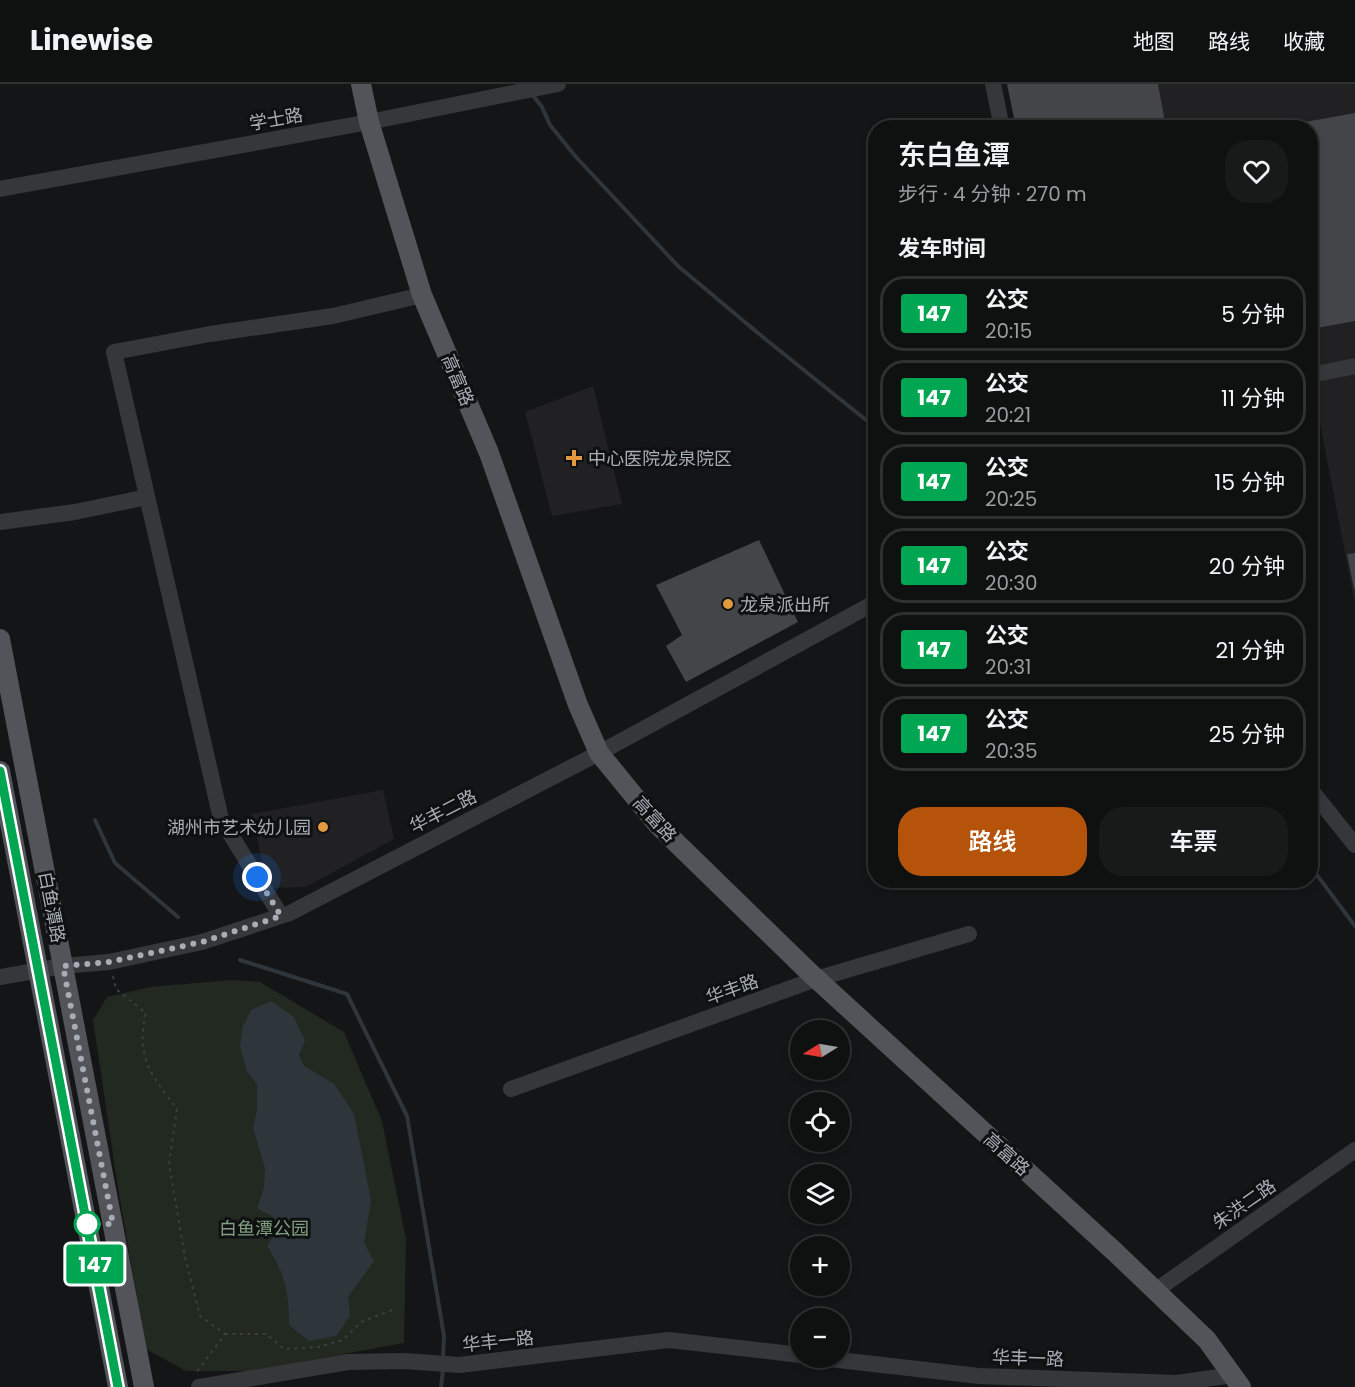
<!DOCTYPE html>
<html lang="zh">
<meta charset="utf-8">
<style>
:root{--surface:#0f1010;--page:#181919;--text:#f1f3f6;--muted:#9b9d9f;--line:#2f3030;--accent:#b45309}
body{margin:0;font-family:Poppins,"Noto Sans SC",sans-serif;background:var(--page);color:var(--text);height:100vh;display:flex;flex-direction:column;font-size:22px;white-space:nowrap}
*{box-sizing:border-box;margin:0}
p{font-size:20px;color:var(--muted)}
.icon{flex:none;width:33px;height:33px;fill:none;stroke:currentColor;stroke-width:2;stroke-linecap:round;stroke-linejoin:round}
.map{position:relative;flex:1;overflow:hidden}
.side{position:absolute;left:868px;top:36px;width:450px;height:768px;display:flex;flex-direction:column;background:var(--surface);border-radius:24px;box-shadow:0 3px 9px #0003,0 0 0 2px var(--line)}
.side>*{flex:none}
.badge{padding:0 12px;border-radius:4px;font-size:21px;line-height:39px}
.needle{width:39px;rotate:259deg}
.tools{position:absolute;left:790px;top:936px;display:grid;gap:12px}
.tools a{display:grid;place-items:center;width:60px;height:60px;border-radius:50%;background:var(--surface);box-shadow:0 3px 9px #0003,0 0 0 2px var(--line);font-size:30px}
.you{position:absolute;width:30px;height:30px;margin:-15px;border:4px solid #fff;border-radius:50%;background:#1a73e8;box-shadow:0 0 0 9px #1a73e833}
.map>.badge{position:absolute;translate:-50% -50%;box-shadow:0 0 0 3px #fff}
h2{padding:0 30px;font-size:22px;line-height:54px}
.round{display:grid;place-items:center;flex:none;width:63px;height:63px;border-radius:24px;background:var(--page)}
.summary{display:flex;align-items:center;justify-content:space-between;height:102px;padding:0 30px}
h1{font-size:28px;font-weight:600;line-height:45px}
.action{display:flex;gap:12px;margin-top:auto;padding:12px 30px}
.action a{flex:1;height:69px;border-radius:24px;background:var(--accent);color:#fff;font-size:24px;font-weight:600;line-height:69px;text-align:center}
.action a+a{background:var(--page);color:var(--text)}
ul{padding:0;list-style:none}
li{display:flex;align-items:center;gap:18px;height:75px;margin:0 12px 9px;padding:0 18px;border:3px solid var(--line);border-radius:24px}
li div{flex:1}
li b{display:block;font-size:22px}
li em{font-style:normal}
li .badge{min-width:66px;font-weight:700;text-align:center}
header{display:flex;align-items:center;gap:36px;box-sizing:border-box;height:84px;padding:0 30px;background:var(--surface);border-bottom:2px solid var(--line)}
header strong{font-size:28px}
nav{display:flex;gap:33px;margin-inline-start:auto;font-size:21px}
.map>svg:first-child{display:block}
</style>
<header>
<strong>Linewise</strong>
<nav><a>地图</a><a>路线</a><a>收藏</a></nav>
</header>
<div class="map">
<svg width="1355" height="1303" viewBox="0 0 1355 1303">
<rect width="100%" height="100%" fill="#141516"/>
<path fill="#212123" d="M1007,0h348v520l-44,-227v-249l-295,-1z
M593,302l29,118 -70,12 -27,-104z
M383,706l11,49 -88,48 -37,1 -18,-74z"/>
<path fill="#212921" d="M232,896l28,2 84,50 38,89 24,118 -2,104 -153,28h-65l-40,-22 -28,-161 -25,-168 14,-23 43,-10z"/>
<path fill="#2e363b" d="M271,917l23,16 11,24 -6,14 5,11 30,18 20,30 17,86 -7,43 10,18 -26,36 2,19 -14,20 -27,5 -20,-16c0,-33 -4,-51 -22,-79 8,-10 9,-16 6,-29l-16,-9 7,-20 1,-20 -12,-40 4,-19v-25l-10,-12 -7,-26 3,-20 8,-16z"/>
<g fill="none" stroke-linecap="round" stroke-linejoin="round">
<path stroke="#2e363b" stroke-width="4" d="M532,10l10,13 8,18 26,32 102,109 86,72 112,90
M95,736l20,43 63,54
M1311,783l44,59
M240,876l107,34 60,122 37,220 -1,23
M441,1303l2,-17"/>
</g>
<path fill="#434549" d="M1007,0h151l8,44h-150z
M1355,29v208l-44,8v-201l-28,-2z
M759,456l39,82 -112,60 -20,-36 16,-11 -26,-50z
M1355,469v36h-1l-7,-35z"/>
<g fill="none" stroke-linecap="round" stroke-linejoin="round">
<path stroke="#3c3e42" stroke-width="2" stroke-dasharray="3 4.5" stroke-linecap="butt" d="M113,892l3,13 30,24c-11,44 6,63 31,96l-8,55 16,93 15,59 25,18 -29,39
M225,1250h41l18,15 34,-2 25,-7 18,-18 31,-12"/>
<path stroke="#36373b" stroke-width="16" d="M993,0l9,44
M0,105l369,-67 189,-38
M1311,291l44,-9
M0,438l75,-10 72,-15
M1311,706l44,55
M281,832l-60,-97 -107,-467 96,-18 123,-18 89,-21
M0,893l63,-11 46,-4 93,-20 88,-29 309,-160 277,-151
M511,1005l305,-110 153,-45
M1155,1207l200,-141
M821,1274l158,18 198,7 56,-8
M199,1303l149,-25 57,-1 54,4 210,-25 132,15"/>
<path stroke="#525459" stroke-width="20" d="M361,0l8,38 53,173 67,158 89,252 21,48 58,71 152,148 306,280 92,88 34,47
M0,555l144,748
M0,687l118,616"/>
</g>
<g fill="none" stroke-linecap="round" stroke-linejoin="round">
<defs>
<path id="line" d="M0,687l118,616"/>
</defs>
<use href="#line" stroke="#fff" stroke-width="14"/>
<use href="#line" stroke="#00a651" stroke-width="9"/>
<path stroke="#a7adb5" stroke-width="6" stroke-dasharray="0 10.8" d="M87,1140h26l-50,-258 46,-4 93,-20 79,-26 -24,-39"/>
</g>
<g fill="#e39a3f" stroke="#0f1011" stroke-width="2">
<path d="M571 365h6v6h6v6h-6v6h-6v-6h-6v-6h6z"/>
<circle cx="728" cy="520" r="6"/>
<circle cx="323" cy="743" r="6"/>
</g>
<circle fill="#fff" stroke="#00a651" stroke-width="3" cx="87" cy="1140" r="12"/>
<g text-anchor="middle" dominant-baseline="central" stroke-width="6" stroke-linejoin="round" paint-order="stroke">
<g font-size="18" fill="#a7adb5" stroke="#0f1011">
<text transform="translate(276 35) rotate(-10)">学士路</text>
<text transform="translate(458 296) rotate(67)">高富路</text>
<text transform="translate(443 727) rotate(-27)">华丰二路</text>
<text transform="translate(655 735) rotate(48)">高富路</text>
<text transform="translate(52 823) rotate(79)">白鱼潭路</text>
<text transform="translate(732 905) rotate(-20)">华丰路</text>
<text transform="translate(1007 1070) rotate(42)">高富路</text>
<text transform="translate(1244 1120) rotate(-35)">朱洪二路</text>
<text transform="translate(498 1257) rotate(-6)">华丰一路</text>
<text transform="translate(1028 1274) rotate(2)">华丰一路</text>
</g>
<g font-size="18" fill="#a7adb5" stroke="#0f1011" text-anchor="start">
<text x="588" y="374">中心医院龙泉院区</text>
<text x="740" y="520">龙泉派出所</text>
<text x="311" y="743" text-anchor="end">湖州市艺术幼儿园</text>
</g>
<g font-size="18" fill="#819f80" stroke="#0f1011">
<text x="264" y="1144">白鱼潭公园</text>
</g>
</g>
</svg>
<div class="tools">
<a><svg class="needle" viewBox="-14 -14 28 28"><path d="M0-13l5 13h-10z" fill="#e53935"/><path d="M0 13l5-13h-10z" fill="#9b9d9f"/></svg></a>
<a><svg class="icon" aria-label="locate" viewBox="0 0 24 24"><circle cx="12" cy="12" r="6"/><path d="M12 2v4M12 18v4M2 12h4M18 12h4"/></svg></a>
<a><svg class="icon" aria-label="layers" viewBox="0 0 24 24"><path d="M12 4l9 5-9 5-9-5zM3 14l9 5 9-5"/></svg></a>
<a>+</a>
<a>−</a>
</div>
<div class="you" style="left:257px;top:793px"></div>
<b class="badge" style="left:95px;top:1180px;background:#00a651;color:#fff">147</b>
<section class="side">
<div class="summary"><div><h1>东白鱼潭</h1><p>步行 · 4 分钟 · 270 m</p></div><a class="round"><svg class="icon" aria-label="heart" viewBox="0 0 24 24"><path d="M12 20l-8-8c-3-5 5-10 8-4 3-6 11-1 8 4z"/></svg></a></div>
<h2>发车时间</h2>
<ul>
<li><span class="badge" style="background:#00a651;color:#fff">147</span><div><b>公交</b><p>20:15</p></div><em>5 分钟</em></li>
<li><span class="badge" style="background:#00a651;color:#fff">147</span><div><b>公交</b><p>20:21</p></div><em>11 分钟</em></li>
<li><span class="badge" style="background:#00a651;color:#fff">147</span><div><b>公交</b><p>20:25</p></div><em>15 分钟</em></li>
<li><span class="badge" style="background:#00a651;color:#fff">147</span><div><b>公交</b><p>20:30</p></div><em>20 分钟</em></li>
<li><span class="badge" style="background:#00a651;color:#fff">147</span><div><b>公交</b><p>20:31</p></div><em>21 分钟</em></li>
<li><span class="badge" style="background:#00a651;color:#fff">147</span><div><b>公交</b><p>20:35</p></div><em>25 分钟</em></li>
</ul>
<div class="action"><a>路线</a><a>车票</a></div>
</section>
</div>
